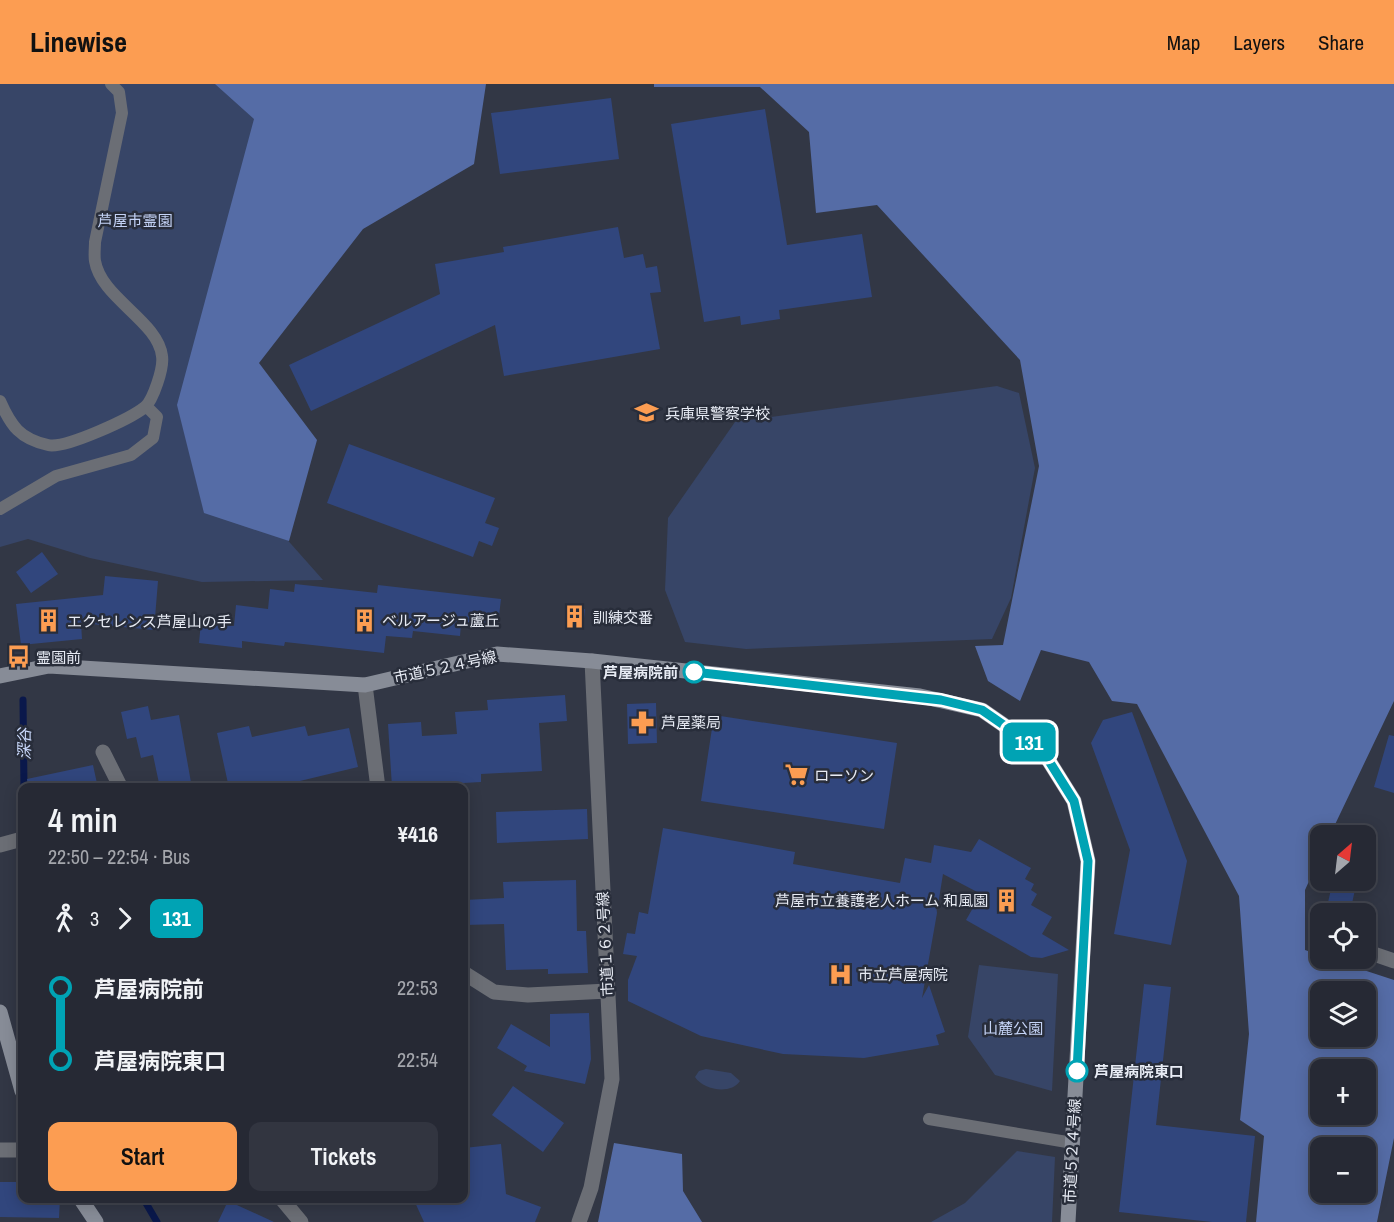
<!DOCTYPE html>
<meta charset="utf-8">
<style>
:root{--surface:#262934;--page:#323540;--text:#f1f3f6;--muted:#a4a6ac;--line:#42454f;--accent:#fc9d52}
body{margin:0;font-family:"Archivo Narrow","Noto Sans JP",sans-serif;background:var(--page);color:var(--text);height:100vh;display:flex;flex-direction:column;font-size:22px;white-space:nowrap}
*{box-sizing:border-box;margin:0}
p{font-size:20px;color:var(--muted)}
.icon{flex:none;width:33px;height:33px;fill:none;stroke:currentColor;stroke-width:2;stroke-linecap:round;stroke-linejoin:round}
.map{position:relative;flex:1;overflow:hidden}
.side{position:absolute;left:18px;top:699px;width:450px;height:420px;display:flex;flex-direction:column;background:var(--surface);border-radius:12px;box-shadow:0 3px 15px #0003,0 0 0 2px var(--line)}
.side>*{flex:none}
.badge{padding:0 12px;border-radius:9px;font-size:21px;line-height:39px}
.needle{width:39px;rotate:28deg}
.fabs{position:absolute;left:1310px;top:741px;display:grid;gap:12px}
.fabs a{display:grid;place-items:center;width:66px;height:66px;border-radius:12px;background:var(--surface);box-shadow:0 3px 15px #0003,0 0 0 2px var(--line);font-size:30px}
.map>.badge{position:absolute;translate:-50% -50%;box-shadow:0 0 0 3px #fff}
.legs{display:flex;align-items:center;gap:9px;height:66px;padding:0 30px;font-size:20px}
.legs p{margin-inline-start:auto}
.summary{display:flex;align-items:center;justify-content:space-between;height:102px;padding:0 30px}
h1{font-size:33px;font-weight:600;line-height:45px}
.primary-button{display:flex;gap:12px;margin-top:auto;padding:12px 30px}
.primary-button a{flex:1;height:69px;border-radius:12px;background:var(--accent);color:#111;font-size:24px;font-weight:600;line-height:69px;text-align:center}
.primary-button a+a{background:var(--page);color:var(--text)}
ul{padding:0 30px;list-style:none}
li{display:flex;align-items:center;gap:21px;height:72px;font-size:22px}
li i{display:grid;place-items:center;width:9px;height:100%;margin:0 8px;background:currentColor}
li i::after{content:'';width:15px;height:15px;margin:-8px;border:4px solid;border-radius:50%;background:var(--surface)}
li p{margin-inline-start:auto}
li:first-child i{background:linear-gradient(#0000 50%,currentColor 0)}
li:last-child i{background:linear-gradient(currentColor 50%,#0000 0)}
header{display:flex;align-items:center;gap:36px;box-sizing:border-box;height:84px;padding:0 30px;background:var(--accent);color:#111}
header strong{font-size:28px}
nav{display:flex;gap:33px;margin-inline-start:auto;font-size:21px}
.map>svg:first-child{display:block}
</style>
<header>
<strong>Linewise</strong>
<nav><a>Map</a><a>Layers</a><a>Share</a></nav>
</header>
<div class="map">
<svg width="1394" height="1138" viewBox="0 0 1394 1138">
<rect width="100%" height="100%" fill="#323745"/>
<path fill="#374567" d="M0,0h314l-93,381 102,115 -121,2 -112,-24 -62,-19 -28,8z
M997,302l22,7 16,75 -24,130 -19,41 -246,10 -61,-7 -20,-52 3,-72 67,-96z
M979,881l79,9 -6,117 -57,-16 -27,-38z
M706,985l25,4 9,8c-9,14 -37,9 -45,-4l4,-6z
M1017,1067l38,6 -3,65h-121l34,-19z"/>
<path fill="#556ca6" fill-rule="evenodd" d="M215,0h271l-12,80 -111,65 -104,134 58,77 -28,101 -85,-28 -27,-108 77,-286z
M654,0h740v617l-64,134 -10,1v21l-15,33v60l15,5v3l10,1 64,21v158l-17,84h-121l8,-86 -24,-16 9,-86 -10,-138 -102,-192 -25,-3 -23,-39 -48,-12 -21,51 -32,-20 -13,-35 28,-1 36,-179 -19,-106 -143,-155 -61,8 -7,-81 -49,-45h-106zM1320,908h45v44h-45zM1320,986h45v44h-45zM1320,1064h45v44h-45z
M614,1059l68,11 1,37 19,31h-104z"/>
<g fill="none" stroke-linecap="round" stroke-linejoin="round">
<path stroke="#0a184b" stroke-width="7" d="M23,616l1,88
M143,1114l14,24"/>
</g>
<path fill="#31467d" d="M611,14l8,61 -119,15 -9,-61z
M765,25l22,136 75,-11 10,63 -93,13 1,9 -39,6 -1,-9 -36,6 -33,-198z
M618,143l6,31 19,-4 3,14 11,-2 4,26 -11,1 10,56 -156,27 -9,-51 -184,86 -22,-46 151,-71 -5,-30 69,-12 -1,-5z
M349,360l146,54 -10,25 14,5 -7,18 -13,-5 -6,16 -146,-54z
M42,468l16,22 -27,19 -15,-21z
M105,492l53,5 -4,49 -73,-7 1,16 -61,6 -5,-41 87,-9z
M295,500l82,9 1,-8 123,14 -2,17h-4l-2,12 -32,-4 -1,12 -47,-5 -1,7 -26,-2 -2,17 -99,-11 -1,4 -42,-5v7l-43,-5 2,-21 33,4 2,-21 32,4 2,-20 24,3z
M568,523l17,2 -2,19 -18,-3z
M565,611l2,26 -28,2 3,48 -61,3v8l-89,5 -4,-63 33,-2 1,14 35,-2 -2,-22 33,-2 -1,-10z
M656,619l1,40 -29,1 -1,-40z
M148,622l3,14 28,-5 13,73h-32l-7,-33 -12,3 -5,-21 -9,2 -6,-27z
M1132,628l55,149 -16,84 -57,-11 16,-84 -39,-107 12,-23z
M714,631l183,28 -13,86 -183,-28z
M249,642l3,11 53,-11 3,10 41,-8 9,39 -87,21h-42l-12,-55z
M1389,651l5,1v57l-20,-6z
M93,681l5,23h-70l-1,-9z
M587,725l1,30 -91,4 -1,-31z
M663,744l132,24 -2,12 107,19 5,-25 26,5 3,-18 37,7 8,-13 52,29 -6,11 9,5 -3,6 6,4 -6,11 21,12 -10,17 27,16 -27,8 -11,-1 -65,-37 15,-26 -38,-20 -5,31 -2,-1 1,9 -15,85 7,-13 16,47 -9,3 3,10 -75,13 -81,-4 -82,-18 -73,-35v-21l9,-24 -14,-2 4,-21 8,1 4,-22 9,2z
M576,796l1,51h9l2,42 -40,1v-5l-42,1 -2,-46 -40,1v-25l40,-2 -1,-16z
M1333,796h24l-7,33 -23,-6z
M1144,900l27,3 -15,138 99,11 -9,86h-34l-93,-10z
M589,929l2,46 -6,25 -61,-13 3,-5 -30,-18 14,-24 39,23v-33z
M513,1002l51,37 -21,29 -51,-37z
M501,1060l5,50 35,13 -6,15h-111l-11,-24h51v-50z
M0,1098h19l-1,16h42l-1,20 -59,-1z
M228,1117l46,21h-56z"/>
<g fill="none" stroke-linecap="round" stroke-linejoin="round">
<path stroke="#6b6e75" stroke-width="12" d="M0,317c11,25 20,38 48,44 17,4 82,-26 97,-38 8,-7 19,-39 17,-51 -4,-35 -61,-58 -67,-95 -1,-6 0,-13 0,-19l27,-129 -3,-21 -8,-8
M0,425l56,-33 75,-21 22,-17 4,-21 -11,-11
M929,1035l144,24"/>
<path stroke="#6b6e75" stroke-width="15" d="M365,601l13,103
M103,668l18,36
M0,761l22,-6
M1365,867l29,10
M464,889l30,19 34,3 80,-4
M0,1066h22
M281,1114l20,24
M579,1138l12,-34 21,-109 -20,-418"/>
<path stroke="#878c97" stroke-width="15" d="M0,592l49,-10 316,19 132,-31 95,7 328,35 62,14 62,43 30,48 14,60 -20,361
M0,928l22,79
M80,1114l16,24"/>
</g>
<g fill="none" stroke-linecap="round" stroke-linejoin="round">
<defs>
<path id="line-1" d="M694,588l247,28 41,10 62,43 30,48 14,60 -11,210"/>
</defs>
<use href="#line-1" stroke="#fff" stroke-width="14"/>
<use href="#line-1" stroke="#00a3b4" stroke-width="9"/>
</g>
<defs>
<symbol id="school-bare" viewBox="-9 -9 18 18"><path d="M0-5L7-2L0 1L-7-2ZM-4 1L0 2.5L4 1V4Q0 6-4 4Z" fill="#fc9d52" stroke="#282d3a" stroke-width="2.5" paint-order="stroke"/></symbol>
<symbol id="building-bare" viewBox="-9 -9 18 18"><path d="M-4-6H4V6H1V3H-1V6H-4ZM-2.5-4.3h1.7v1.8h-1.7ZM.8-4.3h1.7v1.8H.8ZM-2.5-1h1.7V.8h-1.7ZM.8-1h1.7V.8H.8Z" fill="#fc9d52" stroke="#282d3a" stroke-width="2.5" paint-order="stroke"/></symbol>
<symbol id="bus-bare" viewBox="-9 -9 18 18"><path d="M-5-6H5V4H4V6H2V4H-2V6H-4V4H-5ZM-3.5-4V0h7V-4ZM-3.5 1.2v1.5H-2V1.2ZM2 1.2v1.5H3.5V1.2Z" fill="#fc9d52" stroke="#282d3a" stroke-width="2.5" paint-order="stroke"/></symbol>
<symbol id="pharmacy-bare" viewBox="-9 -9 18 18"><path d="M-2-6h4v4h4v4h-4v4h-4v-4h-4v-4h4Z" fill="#fc9d52" stroke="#282d3a" stroke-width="2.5" paint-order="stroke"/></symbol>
<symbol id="supermarket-bare" viewBox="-9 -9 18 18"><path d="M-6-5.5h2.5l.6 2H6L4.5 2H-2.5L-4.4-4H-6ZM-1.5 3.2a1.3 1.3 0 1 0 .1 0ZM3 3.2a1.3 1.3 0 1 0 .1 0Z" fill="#fc9d52" stroke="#282d3a" stroke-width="2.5" paint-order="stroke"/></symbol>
<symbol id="hospital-bare" viewBox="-9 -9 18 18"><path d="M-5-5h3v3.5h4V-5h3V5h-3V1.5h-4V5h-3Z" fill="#fc9d52" stroke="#282d3a" stroke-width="2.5" paint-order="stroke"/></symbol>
</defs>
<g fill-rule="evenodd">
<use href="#school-bare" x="630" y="312" width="33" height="33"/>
<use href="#building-bare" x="558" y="516" width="33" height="33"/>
<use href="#building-bare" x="348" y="520" width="33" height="33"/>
<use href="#building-bare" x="32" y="520" width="33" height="33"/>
<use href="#bus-bare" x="2" y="556" width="33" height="33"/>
<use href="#pharmacy-bare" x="626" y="622" width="33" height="33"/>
<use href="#supermarket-bare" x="780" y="674" width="33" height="33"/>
<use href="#building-bare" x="990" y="800" width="33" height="33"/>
<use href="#hospital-bare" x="824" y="874" width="33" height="33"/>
</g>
<g fill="#fff" stroke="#00a3b4" stroke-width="3">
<circle cx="694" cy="588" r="10"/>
<circle cx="1077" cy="987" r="10"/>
</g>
<g text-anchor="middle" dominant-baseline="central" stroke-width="5" stroke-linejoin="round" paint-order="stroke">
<g font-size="15" fill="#c4d3f6" stroke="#282d3a">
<text x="135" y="136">芦屋市霊園</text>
<text x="1013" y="944">山麓公園</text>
</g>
<g font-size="15" fill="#e7ebf4" stroke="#282d3a" text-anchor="start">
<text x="665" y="329">兵庫県警察学校</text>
<text x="593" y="533">訓練交番</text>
<text x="382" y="536">ベルアージュ蘆丘</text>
<text x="67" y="537">エクセレンス芦屋山の手</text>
<text x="36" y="573">霊園前</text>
<text x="661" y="638">芦屋薬局</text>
<text x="814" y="691">ローソン</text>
<text x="988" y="816" text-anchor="end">芦屋市立養護老人ホーム 和風園</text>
<text x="858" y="890">市立芦屋病院</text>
</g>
<g font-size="15" fill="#e7ebf4" stroke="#282d3a">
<text transform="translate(445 583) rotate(-12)">市道５２４号線</text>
<text transform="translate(605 860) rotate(-93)">市道１６２号線</text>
<text transform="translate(1072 1067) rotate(-87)">市道５２４号線</text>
</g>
<g font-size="15" font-weight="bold" fill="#e7ebf4" stroke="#282d3a" text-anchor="end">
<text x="678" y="588">芦屋病院前</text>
<text x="1094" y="987" text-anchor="start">芦屋病院東口</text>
</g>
<g font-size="16" font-style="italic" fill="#cad9fc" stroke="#282d3a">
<text transform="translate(24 660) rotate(-90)">深谷</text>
</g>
</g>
</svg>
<div class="fabs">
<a><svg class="needle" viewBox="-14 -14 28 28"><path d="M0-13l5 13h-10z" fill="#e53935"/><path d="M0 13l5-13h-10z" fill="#a4a6ac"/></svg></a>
<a><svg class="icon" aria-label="locate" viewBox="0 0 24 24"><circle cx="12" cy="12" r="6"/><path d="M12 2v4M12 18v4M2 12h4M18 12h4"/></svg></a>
<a><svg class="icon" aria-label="layers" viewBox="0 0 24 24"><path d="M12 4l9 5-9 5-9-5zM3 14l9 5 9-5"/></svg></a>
<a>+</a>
<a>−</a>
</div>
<b class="badge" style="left:1029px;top:658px;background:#00a3b4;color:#fff">131</b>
<section class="side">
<div class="summary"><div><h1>4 min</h1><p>22:50 – 22:54 · Bus</p></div><b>¥416</b></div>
<div class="legs"><svg class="icon" aria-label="walk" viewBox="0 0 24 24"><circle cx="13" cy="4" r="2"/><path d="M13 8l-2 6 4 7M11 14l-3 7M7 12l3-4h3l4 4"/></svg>3<svg class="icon" aria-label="forward" viewBox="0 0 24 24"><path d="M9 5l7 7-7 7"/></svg><b class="badge" style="background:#00a3b4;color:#fff">131</b></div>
<ul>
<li><i style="color:#00a3b4"></i><b>芦屋病院前</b><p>22:53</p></li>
<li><i style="color:#00a3b4"></i><b>芦屋病院東口</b><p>22:54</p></li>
</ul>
<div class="primary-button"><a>Start</a><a>Tickets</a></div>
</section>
</div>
